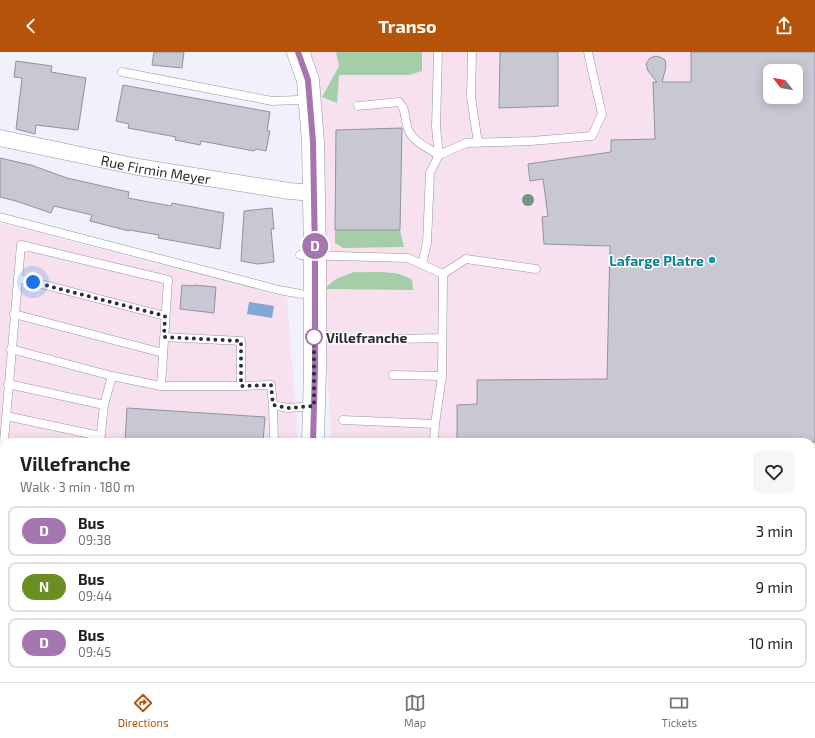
<!DOCTYPE html>
<meta charset="utf-8">
<style>
:root{--surface:#fff;--page:#f6f6f6;--text:#202124;--muted:#757577;--line:#e0e0e0;--accent:#b45309}
body{margin:0;font-family:"Exo 2",sans-serif;background:var(--page);color:var(--text);height:100vh;display:flex;flex-direction:column;font-size:15px;white-space:nowrap}
*{box-sizing:border-box;margin:0}
p{font-size:13px;color:var(--muted)}
.icon{flex:none;width:22px;height:22px;fill:none;stroke:currentColor;stroke-width:2;stroke-linecap:round;stroke-linejoin:round}
.map{position:relative;flex:1;overflow:hidden}
.sheet{position:absolute;left:0px;top:386px;width:815px;height:244px;display:flex;flex-direction:column;background:var(--surface);border-radius:12px 12px 0 0;box-shadow:0 2px 10px #0003}
.sheet>*{flex:none}
.badge{padding:0 8px;border-radius:13px;font-size:14px;line-height:26px}
.needle{width:26px;rotate:301deg}
.fabs{position:absolute;left:763px;top:12px;display:grid;gap:8px}
.fabs a{display:grid;place-items:center;width:40px;height:40px;border-radius:8px;background:var(--surface);box-shadow:0 2px 10px #0003;font-size:20px}
.you{position:absolute;width:20px;height:20px;margin:-10px;border:3px solid #fff;border-radius:50%;background:#1a73e8;box-shadow:0 0 0 6px #1a73e833}
.map>.badge{position:absolute;translate:-50% -50%;box-shadow:0 0 0 2px #fff}
.round{display:grid;place-items:center;flex:none;width:42px;height:42px;border-radius:8px;background:var(--page)}
.headline{display:flex;align-items:center;justify-content:space-between;height:68px;padding:0 20px}
h1{font-size:19px;font-weight:700;line-height:30px}
ul{padding:0;list-style:none}
li{display:flex;align-items:center;gap:12px;height:50px;margin:0 8px 6px;padding:0 12px;border:2px solid var(--line);border-radius:8px}
li div{flex:1}
li b{display:block;font-size:15px}
li em{font-style:normal}
li .badge{min-width:44px;font-weight:700;text-align:center}
header{display:flex;justify-content:space-between;align-items:center;height:52px;padding:0 20px;background:var(--accent);color:#fff;font-size:18px;font-weight:700}
.tab-bar{display:flex;justify-content:space-around;align-items:center;height:56px;border-top:1px solid var(--line);background:var(--surface);font-size:11px;color:var(--muted)}
.tab-bar a{display:grid;justify-items:center;gap:2px}
.tab-bar .active{color:var(--accent)}
.map>svg:first-child{display:block}
</style>
<header><svg class="icon" aria-label="back" viewBox="0 0 24 24"><path d="M15 5l-7 7 7 7"/></svg>Transo<svg class="icon" aria-label="share" viewBox="0 0 24 24"><path d="M12 15V3M7 8l5-5 5 5M5 13v7h14v-7"/></svg></header>
<div class="map">
<svg width="815" height="630" viewBox="0 0 815 630">
<rect width="100%" height="100%" fill="#f1f1fd"/>
<path fill="#f7e1ef" fill-rule="evenodd" d="M307,0h508v630h-459v-4h455v-236h-480l-17,-338zM770,19h26v26h-26z
M0,171l287,74 11,145h-294v76l-4,-3z
M44,626h279v4h-278z"/>
<path fill="#a5cda8" d="M336,0h86v19l-13,4h-70l-2,28 -15,-6 17,-31z
M335,178h65l4,17 -61,1 -8,-5z
M354,220c19,1 42,-3 58,8l1,10 -87,-1c5,-10 18,-13 28,-17z"/>
<path fill="#7fa8d7" d="M249,250l25,4 -2,12 -25,-4z"/>
<path fill="#c8c8d4" stroke="#92929d" fill-rule="evenodd" d="M154,0h30l-2,16 -30,-3z
M500,0h58v54l-59,2z
M691,0h124v390h-358v-37l20,-1v-24l130,-1 3,-133 -66,-2 -2,-27 6,-1 -5,-37 -13,2 -2,-17 83,-12v-12l44,-1 -2,-57h4l-9,-11 -2,-7 4,-6 6,-2 6,2 3,2 1,7 -4,15h29zM770,19h26v26h-26z
M16,9l36,5 -1,6 35,6 -8,52 -42,-5 -1,9 -19,-5 6,-51 -8,-1z
M123,33l147,27 -3,19h3l-4,20 -10,-2 -2,2 -53,-10 -1,4 -25,-5 1,-3 -48,-9 1,-4 -13,-3z
M402,76l-2,102h-65l1,-100z
M0,106l31,7 36,13 62,14 -1,6 43,8 1,-3 52,10 -4,36 -62,-11 1,-3 -30,-5v1l-39,-10 2,-6 -38,-9 -3,7 -35,-12 -16,-4z
M272,156l2,21h-3l3,33 -16,2 -17,-3 3,-50z
M182,233l12,1v-1l22,2 -2,26 -34,-4z
M127,356l138,9 -2,25h-138z"/>
<g fill="none" stroke-linecap="round" stroke-linejoin="round">
<defs>
<path id="lane" d="M438,0l-2,75 3,28
M472,0l-1,45 7,46
M122,20l150,29 26,-1
M358,54l41,-4c8,8 5,17 9,27 5,13 20,19 31,26
M0,165l279,73 22,4
M300,203l108,3 35,16 23,-15 70,10
M422,212l5,-21 3,-70 9,-18 27,-12 65,-2 61,-5 10,-22 -14,-62
M18,226l147,38
M14,262l149,39
M164,285l77,4v45l30,-1 2,20 15,3 25,-2
M398,287l44,-1
M11,297l101,27
M393,323l49,1
M8,332l96,21
M161,334h80
M273,353l1,37
M6,364l94,20
M343,368l92,4
M434,390l1,-18 7,-48 1,-102
M4,424h-3l20,-231 147,35 -7,106 -49,-10 -8,29 -4,37
M54,626v4
M165,626v4
M278,626v4
M426,626l1,4
M739,626v4
M186,630l2,-4
M781,630v-4"/>
<g id="street">
<path id="s1" d="M0,86l138,29 151,24 25,2"/>
<path d="M0,470l4,1"/>
</g>
<path id="secondary" d="M298,0l10,28 5,62 2,113v114l-2,73
M340,626v4"/>
</defs>
<use href="#lane" stroke="#94959f" stroke-width="9"/>
<use href="#street" stroke="#94959f" stroke-width="17"/>
<use href="#secondary" stroke="#94959f" stroke-width="23"/>
<use href="#lane" stroke="#fff" stroke-width="8"/>
<use href="#street" stroke="#fff" stroke-width="16"/>
<use href="#secondary" stroke="#fff" stroke-width="22"/>
</g>
<circle fill="#759381" cx="528" cy="148" r="6"/>
<g fill="none" stroke-linecap="round" stroke-linejoin="round">
<defs>
<path id="line" d="M298,0l10,28 5,62 2,113v113l-2,74"/>
</defs>
<use href="#line" stroke="#fff" stroke-width="9"/>
<use href="#line" stroke="#a475ae" stroke-width="6"/>
<path stroke="#2d2e32" stroke-width="4" stroke-dasharray="0 7.2" d="M33,230l132,34 -1,21 77,4v45l30,-1 2,20 15,3 26,-2v-69"/>
</g>
<circle fill="#0f9aa8" stroke="#fff" stroke-width="1.5" cx="712" cy="208" r="4"/>
<circle fill="#fff" stroke="#a475ae" stroke-width="2" cx="314" cy="285" r="8"/>
<g text-anchor="middle" dominant-baseline="central" stroke-width="3" stroke-linejoin="round" paint-order="stroke">
<g font-size="14" fill="#2d2e32" stroke="#fff">
<text stroke="none"><textPath href="#s1" startOffset="159">Rue Firmin Meyer</textPath></text>
</g>
<g font-size="14" font-weight="bold" fill="#0d838f" stroke="#fff" text-anchor="end">
<text x="704" y="208">Lafarge Platre</text>
</g>
<g font-size="14" font-weight="bold" fill="#2d2e32" stroke="#fff" text-anchor="start">
<text x="326" y="285">Villefranche</text>
</g>
</g>
</svg>
<div class="fabs">
<a><svg class="needle" viewBox="-14 -14 28 28"><path d="M0-13l5 13h-10z" fill="#e53935"/><path d="M0 13l5-13h-10z" fill="#757577"/></svg></a>
</div>
<div class="you" style="left:33px;top:230px"></div>
<b class="badge" style="left:315px;top:194px;background:#a475ae;color:#fff">D</b>
<section class="sheet">
<div class="headline"><div><h1>Villefranche</h1><p>Walk · 3 min · 180 m</p></div><a class="round"><svg class="icon" aria-label="heart" viewBox="0 0 24 24"><path d="M12 20l-8-8c-3-5 5-10 8-4 3-6 11-1 8 4z"/></svg></a></div>
<ul>
<li><span class="badge" style="background:#a475ae;color:#fff">D</span><div><b>Bus</b><p>09:38</p></div><em>3 min</em></li>
<li><span class="badge" style="background:#6b8e23;color:#fff">N</span><div><b>Bus</b><p>09:44</p></div><em>9 min</em></li>
<li><span class="badge" style="background:#a475ae;color:#fff">D</span><div><b>Bus</b><p>09:45</p></div><em>10 min</em></li>
</ul>
</section>
</div>
<nav class="tab-bar">
<a class="active"><svg class="icon" aria-label="directions" viewBox="0 0 24 24"><path d="M12 3l9 9-9 9-9-9zM9 14v-3h6M13 9l2 2-2 2"/></svg>Directions</a>
<a><svg class="icon" aria-label="map" viewBox="0 0 24 24"><path d="M3 6l6-2 6 2 6-2v14l-6 2-6-2-6 2zM9 4v14M15 6v14"/></svg>Map</a>
<a><svg class="icon" aria-label="tickets" viewBox="0 0 24 24"><path d="M3 7h18v10H3zM15 7v10"/></svg>Tickets</a>
</nav>
